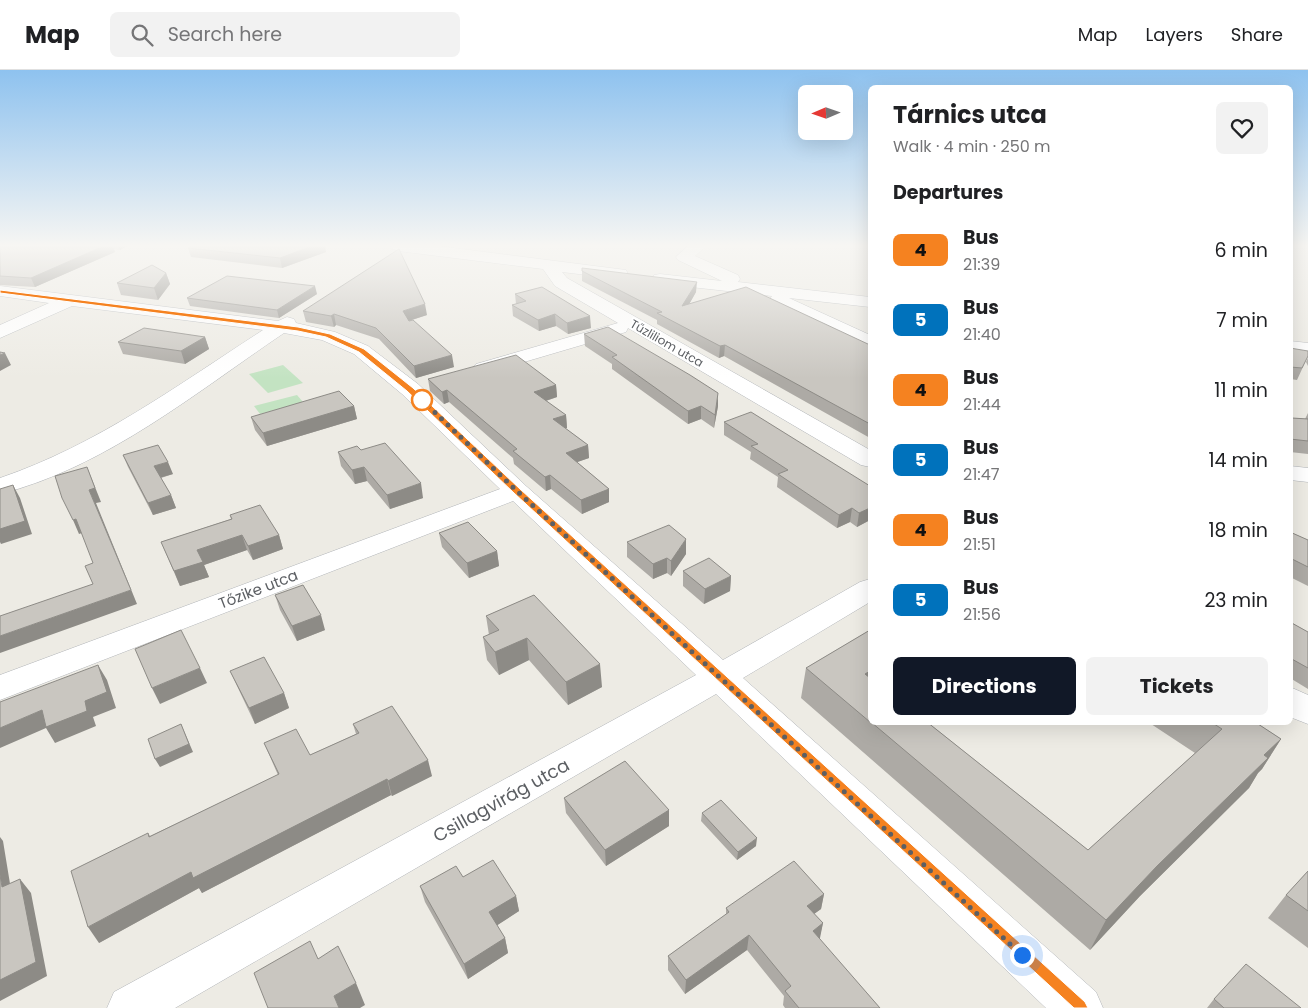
<!DOCTYPE html>
<meta charset="utf-8">
<style>
:root{--surface:#fff;--page:#f2f2f2;--text:#202124;--muted:#757577;--line:#e0e0e0;--accent:#111827}
body{margin:0;font-family:Poppins,sans-serif;background:var(--page);color:var(--text);height:100vh;display:flex;flex-direction:column;font-size:19px;white-space:nowrap}
*{box-sizing:border-box;margin:0}
p{font-size:16px;color:var(--muted)}
.icon{flex:none;width:28px;height:28px;fill:none;stroke:currentColor;stroke-width:2;stroke-linecap:round;stroke-linejoin:round}
.map{position:relative;flex:1;overflow:hidden}
.details{position:absolute;left:868px;top:15px;width:425px;height:640px;display:flex;flex-direction:column;background:var(--surface);border-radius:8px;box-shadow:0 5px 20px #0002}
.details>*{flex:none}
.badge{padding:0 10px;border-radius:8px;font-size:18px;line-height:32px}
.needle{width:32px;rotate:268deg}
.buttons{position:absolute;left:798px;top:15px;display:grid;gap:10px}
.buttons a{display:grid;place-items:center;width:55px;height:55px;border-radius:8px;background:var(--surface);box-shadow:0 5px 20px #0002;font-size:25px}
.you{position:absolute;width:25px;height:25px;margin:-12px;border:4px solid #fff;border-radius:50%;background:#1a73e8;box-shadow:0 0 0 8px #1a73e833}
.map>.badge{position:absolute;translate:-50% -50%;box-shadow:0 0 0 2px #fff}
h2{padding:0 25px;font-size:19px;line-height:45px}
.round{display:grid;place-items:center;flex:none;width:52px;height:52px;border-radius:8px;background:var(--page)}
.headline{display:flex;align-items:center;justify-content:space-between;height:85px;padding:0 25px}
h1{font-size:24px;font-weight:700;line-height:38px}
.primary-button{display:flex;gap:10px;margin-top:auto;padding:10px 25px}
.primary-button a{flex:1;height:58px;border-radius:8px;background:var(--accent);color:#fff;font-size:20px;font-weight:700;line-height:58px;text-align:center}
.primary-button a+a{background:var(--page);color:var(--text)}
ul{padding:0;list-style:none}
li{display:flex;align-items:center;gap:15px;height:70px;padding:0 25px}
li div{flex:1}
li b{display:block;font-size:19px}
li em{font-style:normal}
li .badge{min-width:55px;font-weight:700;text-align:center}
header{display:flex;align-items:center;gap:30px;box-sizing:border-box;height:70px;padding:0 25px;background:var(--surface);border-bottom:1px solid var(--line)}
header strong{font-size:24px}
nav{display:flex;gap:28px;margin-inline-start:auto;font-size:18px}
.search{width:350px;height:45px;background:var(--page);display:flex;align-items:center;gap:12px;box-sizing:border-box;padding:0 18px;border-radius:8px;color:var(--muted);font-size:19px}
.map>svg:first-child{display:block}
</style>
<header>
<strong>Map</strong>
<div class="search"><svg class="icon" aria-label="search" viewBox="0 0 24 24"><circle cx="10" cy="10" r="6"/><path d="M15 15l6 6"/></svg>Search here</div>
<nav><a>Map</a><a>Layers</a><a>Share</a></nav>
</header>
<div class="map">
<svg width="1308" height="938" viewBox="0 0 1308 938">
<rect width="100%" height="100%" fill="#edebe4"/>
<path fill="#c3e3c2" d="M283,295l20,18 -35,10 -19,-19z
M297,325l6,7 -43,12 -6,-8z"/>
<g fill="none" stroke-linecap="round" stroke-linejoin="round">
<defs>
<path id="minor" d="M390,176h48l188,24 2,4 -2,4 -6,1 -58,-7 5,6 303,172v17l-9,-2 -233,-137 -2,4 -136,40 -7,2 -7,-2 -3,-4 3,-4 142,-41 -63,-37 -12,-17 -145,-18 -5,-2z
M688,176h18l-11,10 43,19 2,4 -2,3 132,15v10l-81,-9 81,37v13l-98,-44 -3,-4 3,-4 -118,-13 -2,-4 2,-4 6,-1 62,7 -44,-21 -2,-3z
M0,216l278,35 9,-4 7,2 2,4 39,9 33,14 50,38 108,102 197,174 137,-78 10,-3v23l-127,76 353,314 7,16h-57l-330,-314 -541,314h-68l7,-16 582,-317 -183,-174 -513,199v-25l500,-186 -98,-95 -48,-40 -32,-14 -38,-7c-89,60 -178,134 -284,161v-16c97,-33 178,-93 263,-148l-191,-24 -72,32v-13l49,-22 -49,-7z
M1290,271l18,2v12l-18,-2z
M1290,396l18,2v14l-18,-2z
M1290,617l18,8v29l-18,-7z"/>
</defs>
<use href="#minor" stroke="#b1b4b8" stroke-width="1"/>
<use href="#minor" fill="#fff" fill-rule="evenodd"/>
</g>
<path fill="#adaaa5" d="M0,176h127l-7,4 -6,-1 1,3 -80,35 -35,-2z
M191,176h134l1,6 -44,16 -91,-11 -3,-9z
M582,201l114,21 -7,12 181,41v93l-146,-82 -5,2 -62,-34v-4l-75,-39z
M166,203l4,11 -12,16 -37,-5 -4,-12z
M317,224l-38,24 -89,-12 -3,-8z
M515,224l76,34 -23,6 -12,-8 -17,5 -26,-15 -1,-11 4,-1z
M303,241l124,4 -18,6 45,46 -38,11 -37,-39 -43,-14 -2,2 -28,-5z
M584,264l134,72 -4,22 -13,-9 -13,5 -76,-55v-5l-27,-18z
M205,267l4,12 -24,15 -62,-10 -5,-12z
M1290,278l18,8 -11,24 -7,-1z
M1308,288v8l-2,-4z
M428,309l128,6 1,12 -11,4 20,14 1,13h-2l23,17 1,13 -12,4 32,27v13l-27,12 -31,-25 -5,2 -32,-27 -1,-6 -64,-56 -5,2 -14,-13z
M354,336l3,13 -90,27 -12,-16 -4,-13z
M1308,343v41l-18,-2v-34l15,1z
M724,352l146,64v34l-13,7 -7,-5 -13,6 -60,-41 1,-10 -28,-18 1,-7 -27,-17z
M361,380l62,48 -33,11 -23,-28 -12,3 -14,-18 -3,-14z
M123,385l50,19 -12,4 10,17 5,13 -23,7 -25,-48z
M230,445l49,20 4,14 -30,11 -6,-10 -43,15 5,12 -29,9 -19,-44 70,-23z
M1290,462l18,8v46l-18,-9z
M439,463l58,18 2,15 -30,12 -27,-31z
M627,472l59,12 -15,22 -4,-3 -14,6 -26,-22z
M683,501l48,5 -1,15 -26,13 -21,-18z
M275,525l50,35 -28,11 -17,-31z
M534,525l68,92 -34,18 -39,-45 -30,15 -12,-15 -4,-23 6,-2 -3,-19z
M1290,552l18,10v57l-18,-11z
M870,560v92h57l161,128 107,-97 -47,-31h107l26,17 -19,30 -4,4 -9,15 -109,108 -50,54 -289,-252 5,-30z
M230,601l54,22 5,15 -34,16 -18,-38z
M353,654l79,52 -40,20 -1,-1 -189,98 -3,-5 -100,55 49,-110 2,3 128,-61 -14,-32 46,12 46,-21z
M564,728l105,12v16l-63,40 -40,-53z
M702,743l54,33 -19,14 -36,-39z
M1308,801v77l-40,-30 18,-23z
M463,807l53,19 3,15 -22,14 8,13 3,15 -40,26 -43,-77 -5,-16z
M824,824l-3,15 -7,5 9,9 -4,16 61,69h-95l-2,-3 1,-9 -37,-46 -62,44 -17,-24v-14l58,-41v-7z
M1214,929l87,9h-94z"/>
<path fill="#8d8b86" d="M104,176h9l2,6 -80,35 -4,-9z
M118,176h9l-7,4z
M312,176h13l1,6 -44,16 -2,-10z
M166,203l4,11 -12,16 -4,-12z
M697,212l-1,10 -14,25v-11z
M315,216l2,8 -38,24 -2,-8z
M425,234l2,11 -22,7 -2,-11z
M334,244l2,11 -2,2 -3,-11z
M555,244l1,12 -17,5 -1,-11z
M590,246l1,12 -23,6 -1,-11z
M205,267l4,12 -24,15 -4,-13z
M725,275l-1,11 -5,2 1,-12z
M5,283l6,12 -11,6v-16z
M452,285l2,12 -38,11 -2,-12z
M556,315l1,12 -21,7 -2,-12z
M447,320l2,12 -5,2 -2,-12z
M718,323v13l-4,22 1,-13z
M354,336l3,13 -90,27 -4,-13z
M701,336v13l-13,5v-13z
M566,345l1,13 -13,4 -1,-13z
M588,375l1,13 -23,8v-13z
M168,392l5,12 -14,4 -5,-12z
M87,397l14,35 -5,1 41,101 -137,49v-17l131,-46 -42,-100z
M364,397l3,14 -12,3 -3,-14z
M550,405l1,14 -5,2 -1,-14z
M421,413l2,15 -33,11 -3,-14z
M13,415l7,13 12,36 -31,10 -1,-2v-13z
M609,419v13l-27,12 -1,-14z
M171,425l5,13 -23,7 -5,-12z
M852,438l-2,14 -13,6 2,-13z
M870,438v12l-13,7 2,-14z
M76,449l6,14 -3,1 -6,-14z
M242,465l5,15 -43,15 5,12 -29,9 -6,-15 23,-21z
M279,465l4,14 -30,11 -5,-14z
M686,469v15l-15,22v-15z
M497,481l2,15 -30,12 -2,-15z
M667,488v15l-14,6v-15z
M731,506l-1,15 -26,13 1,-15z
M321,545l4,15 -28,11 -5,-15z
M527,568l2,22 -30,15 -4,-23z
M600,594l2,23 -34,18 -2,-23z
M98,595l9,15 9,28 -23,9 3,9 -41,17 -9,-15 -46,20v-20l42,-18 43,-9z
M200,598l7,15 -47,21 -8,-16z
M870,601v26l-5,-23z
M284,623l5,15 -34,16 -6,-16z
M181,654l12,28 -33,15 -5,-8z
M1281,669l-19,30 -4,4 -9,15 -109,108 -50,54 16,-30 51,-54 107,-111z
M428,690l4,16 -40,20 -4,-15z
M387,709l4,16 -189,98 -3,-5 -100,55 -11,-16 103,-55z
M669,740v16l-63,40 -1,-16z
M0,767l3,4 10,61 -11,-15 -2,-12z
M757,768l-1,8 -19,14 1,-8z
M20,809l11,14 16,83 -47,25v-21z
M824,824l-3,15 -17,12 3,-15z
M516,826l3,15 -26,17 -4,-16z
M823,853l-3,15 -10,8 3,-15z
M749,865l-2,15 -62,44 1,-14z
M505,868l3,15 -40,26 -4,-15z
M356,913l9,22 -5,3h-21l-5,-12z"/>
<path fill="#c9c6c0" stroke="#8d8b86" d="M0,176h104l-73,32 -31,-2z
M191,176h121l-32,12 -92,-10z
M399,179l26,55 -22,7 6,10 4,-1 39,35 -38,11 -38,-38 -42,-14 -3,2 -28,-5z
M152,195l14,8 -12,15 -37,-5z
M582,198l115,14 -15,24 64,-19 124,58v79l-145,-79 -5,1 -63,-33 5,-1 -80,-41z
M227,206l88,10 -38,24 -90,-12z
M542,217l48,29 -23,7 -12,-9 -17,6 -26,-15 14,-4 -11,-7z
M608,257l82,48 28,18 -3,22 -14,-9 -13,5 -76,-54 5,-2 -33,-21z
M144,258l61,9 -24,14 -63,-9z
M1290,278l18,3v5l-6,12 -12,-1z
M0,282l5,1 -5,2z
M516,285l40,30 -22,7 32,23 -13,4 35,26 -22,8 43,36 -28,11 -31,-25 -5,2 -32,-26 4,-2 -70,-59 -5,2 -14,-13z
M339,321l15,15 -91,27 -12,-16z
M751,342l119,74v22l-11,5 -7,-5 -13,7 -61,-41 10,-4 -37,-24 7,-2 -34,-22z
M1290,348h2l16,1v22l-18,-2z
M385,373l36,40 -34,12 -23,-28 -12,3 -14,-18 19,-6 4,4z
M158,375l10,17 -14,4 17,29 -23,8 -25,-48z
M87,397l8,21 -6,2 42,100 -131,46v-20l93,-32 -8,-18 8,-3 -17,-44 -3,1 -11,-22 -7,-22z
M13,415l12,36 -25,8v-40z
M260,435l19,30 -31,11 -6,-11 -45,15 6,12 -29,9 -13,-29 71,-23 -2,-4z
M468,452l29,29 -30,12 -28,-30z
M669,455l17,14 -15,22 -4,-3 -14,6 -26,-22z
M1290,462l18,8v27l-18,-9z
M709,488l22,18 -26,13 -22,-18z
M303,515l18,30 -29,11 -17,-31z
M534,525l66,69 -34,18 -39,-44 -32,14 -12,-15 16,-7 -13,-14z
M1290,552l18,10v36l-18,-10z
M181,560l19,38 -48,20 -17,-39z
M870,560v41l-5,3 5,4v44l-64,-54z
M264,587l20,36 -35,15 -19,-37z
M98,595l9,27 -22,9 2,10 -41,16 -4,-17 -42,18v-26z
M392,636l36,54 -40,21 -1,-2 -194,99 -2,-6 -103,55 -17,-56 77,-38 1,4 130,-63 -15,-31 32,-14 14,26 49,-22 -6,-9z
M871,652h56l161,128 134,-121 -11,-7h44l26,17 -17,16 4,3 -111,108 -51,54z
M181,654l8,20 -34,15 -7,-20z
M625,691l44,49 -64,40 -41,-52z
M721,730l36,38 -19,14 -36,-39z
M493,790l23,36 -27,16 16,26 -41,26 -44,-78 36,-20 7,11z
M794,791l30,33 -17,12 16,17 -10,8 67,77h-81l-14,-17 6,-5 -42,-51 -63,45 -18,-24 61,-44 -3,-4z
M1308,801v40l-22,-16z
M0,805l2,12 18,-8 16,83 -36,18z
M310,871l8,18 20,-13 18,37 -22,13 5,12h-71l-14,-35z
M1246,894l55,44h-77l-10,-9z"/>
<linearGradient id="sky" x2="0" y2="1"><stop stop-color="#8ec2ef"/><stop offset="0.57" stop-color="#f7f6f3"/><stop offset="1" stop-color="#f7f6f3" stop-opacity="0"/></linearGradient>
<rect width="1308" height="308" fill="url(#sky)"/>
<path fill="#f58220" stroke="#fff" d="M0,220l298,37 32,7 34,15 49,39 107,101 565,513 3,6h-14l-560,-515 -107,-102 -48,-39 -33,-15 -28,-6 -298,-38z"/>
<g fill="none" stroke-linecap="round" stroke-linejoin="round">
<path stroke="#5c5f63" stroke-width="5" stroke-dasharray="0 9" d="M422,330l95,91 505,464"/>
</g>
<circle fill="#fff" stroke="#f58220" stroke-width="2.5" cx="422" cy="330" r="10"/>
<g text-anchor="middle" dominant-baseline="central" stroke-width="4" stroke-linejoin="round" paint-order="stroke">
<g font-size="12" fill="#5c5f63" stroke="#fff">
<text transform="translate(667 273) rotate(30)">Tűzliliom utca</text>
</g>
<g font-size="15" fill="#5c5f63" stroke="#fff">
<text transform="translate(258 519) rotate(-21)">Tőzike utca</text>
</g>
<g font-size="18" fill="#5c5f63" stroke="#fff">
<text transform="translate(501 730) rotate(-29)">Csillagvirág utca</text>
</g>
</g>
</svg>
<div class="buttons">
<a><svg class="needle" viewBox="-14 -14 28 28"><path d="M0-13l5 13h-10z" fill="#e53935"/><path d="M0 13l5-13h-10z" fill="#757577"/></svg></a>
</div>
<div class="you" style="left:1022px;top:885px"></div>
<section class="details">
<div class="headline"><div><h1>Tárnics utca</h1><p>Walk · 4 min · 250 m</p></div><a class="round"><svg class="icon" aria-label="heart" viewBox="0 0 24 24"><path d="M12 20l-8-8c-3-5 5-10 8-4 3-6 11-1 8 4z"/></svg></a></div>
<h2>Departures</h2>
<ul>
<li><span class="badge" style="background:#f58220;color:#111">4</span><div><b>Bus</b><p>21:39</p></div><em>6 min</em></li>
<li><span class="badge" style="background:#0072bc;color:#fff">5</span><div><b>Bus</b><p>21:40</p></div><em>7 min</em></li>
<li><span class="badge" style="background:#f58220;color:#111">4</span><div><b>Bus</b><p>21:44</p></div><em>11 min</em></li>
<li><span class="badge" style="background:#0072bc;color:#fff">5</span><div><b>Bus</b><p>21:47</p></div><em>14 min</em></li>
<li><span class="badge" style="background:#f58220;color:#111">4</span><div><b>Bus</b><p>21:51</p></div><em>18 min</em></li>
<li><span class="badge" style="background:#0072bc;color:#fff">5</span><div><b>Bus</b><p>21:56</p></div><em>23 min</em></li>
</ul>
<div class="primary-button"><a>Directions</a><a>Tickets</a></div>
</section>
</div>
